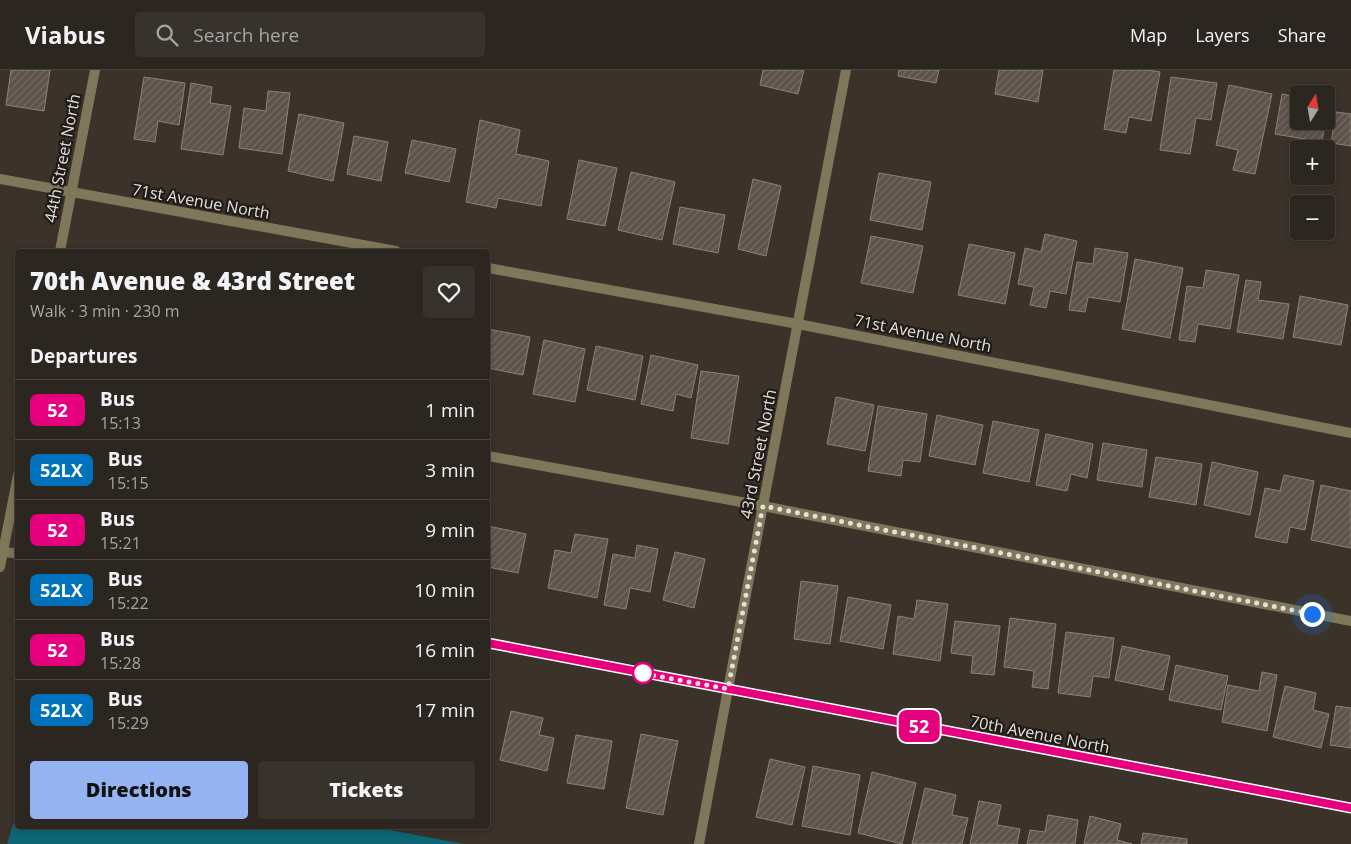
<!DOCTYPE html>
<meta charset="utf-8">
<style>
:root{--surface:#2c2620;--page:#38322d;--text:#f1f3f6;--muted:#a6a5a5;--line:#48433e;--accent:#95b2f1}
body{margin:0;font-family:"Open Sans",sans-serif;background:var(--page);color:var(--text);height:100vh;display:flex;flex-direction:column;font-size:19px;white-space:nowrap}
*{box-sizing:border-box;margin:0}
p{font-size:16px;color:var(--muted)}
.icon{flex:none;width:28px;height:28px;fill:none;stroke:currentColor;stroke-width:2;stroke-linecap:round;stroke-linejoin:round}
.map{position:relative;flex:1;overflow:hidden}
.drawer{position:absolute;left:15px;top:179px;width:475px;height:580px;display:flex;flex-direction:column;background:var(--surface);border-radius:5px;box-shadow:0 2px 8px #0003,0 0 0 1px var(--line)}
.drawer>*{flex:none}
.badge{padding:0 10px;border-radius:8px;font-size:18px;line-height:32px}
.needle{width:32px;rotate:11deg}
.tools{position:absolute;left:1290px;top:15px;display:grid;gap:10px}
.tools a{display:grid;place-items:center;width:45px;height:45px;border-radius:5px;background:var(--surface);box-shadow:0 2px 8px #0003,0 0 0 1px var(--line);font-size:25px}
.you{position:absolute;width:25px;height:25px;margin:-12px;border:4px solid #fff;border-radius:50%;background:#1a73e8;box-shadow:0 0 0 8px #1a73e833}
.map>.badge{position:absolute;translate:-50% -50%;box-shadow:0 0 0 2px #fff}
h2{padding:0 15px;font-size:19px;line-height:45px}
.round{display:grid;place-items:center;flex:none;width:52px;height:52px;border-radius:5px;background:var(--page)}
.head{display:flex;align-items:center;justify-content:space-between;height:85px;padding:0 15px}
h1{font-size:24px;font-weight:800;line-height:38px}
.primary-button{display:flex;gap:10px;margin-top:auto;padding:10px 15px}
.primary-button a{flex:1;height:58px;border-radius:5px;background:var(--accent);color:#111;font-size:20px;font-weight:800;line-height:58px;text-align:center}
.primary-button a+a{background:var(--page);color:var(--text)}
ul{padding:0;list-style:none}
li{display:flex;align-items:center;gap:15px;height:60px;padding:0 15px;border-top:1px solid var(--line)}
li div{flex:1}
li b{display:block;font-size:19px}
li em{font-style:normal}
li .badge{min-width:55px;font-weight:700;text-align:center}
header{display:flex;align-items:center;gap:30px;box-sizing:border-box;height:70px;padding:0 25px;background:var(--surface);border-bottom:1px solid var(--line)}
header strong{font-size:24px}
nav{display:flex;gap:28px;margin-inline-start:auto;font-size:18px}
.search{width:350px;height:45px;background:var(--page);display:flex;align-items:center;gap:12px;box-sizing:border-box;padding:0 18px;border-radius:5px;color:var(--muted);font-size:19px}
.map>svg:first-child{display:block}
</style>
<header>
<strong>Viabus</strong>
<div class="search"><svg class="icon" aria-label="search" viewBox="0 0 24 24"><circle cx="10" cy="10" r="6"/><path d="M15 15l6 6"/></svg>Search here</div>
<nav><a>Map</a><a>Layers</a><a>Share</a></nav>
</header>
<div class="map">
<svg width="1351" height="774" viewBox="0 0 1351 774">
<defs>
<pattern id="building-hatch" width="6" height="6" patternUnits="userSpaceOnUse" patternTransform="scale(1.25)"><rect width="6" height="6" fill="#5d534a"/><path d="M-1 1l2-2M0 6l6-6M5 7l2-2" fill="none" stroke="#746b64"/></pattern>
</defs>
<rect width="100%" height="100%" fill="#3b322a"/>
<path fill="#0e6774" d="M17,748l1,8h350l96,18h-457l6,-19z"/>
<path fill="url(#building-hatch)" stroke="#8d8279" d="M11,0h39l-6,41 -38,-6z
M763,0h41l-6,24 -38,-9z
M899,0h40l-3,13 -38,-7z
M999,0h44l-5,32 -43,-8z
M1114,0h33l13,2 -9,49 -22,-4 -3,16 -22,-4z
M144,7l41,6 -6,42 -21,-4 -3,21 -21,-3z
M1171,7l46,6 -6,37 -15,-2 -6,36 -30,-4z
M191,13l21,4 -2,16 21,3 -8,49 -42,-6z
M1229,15l43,9 -17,80 -22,-4 5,-20 -22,-5z
M268,21l22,2 -8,61 -43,-6 5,-40 22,3z
M1282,24l17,3v24h26l-3,21 -47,-8z
M1336,42l15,2v32l-20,-3z
M299,44l45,9 -11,58 -45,-10z
M480,50l40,10 -4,24 33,7 -8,45 -43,-8 -2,10 -30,-6z
M354,66l34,6 -7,39 -34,-7z
M412,70l44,9 -7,33 -44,-9z
M579,90l38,8 -12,58 -38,-7z
M631,102l44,10 -13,58 -44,-10z
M879,103l52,9 -9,48 -52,-10z
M753,109l28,7 -15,70 -28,-7z
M680,137l45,8 -7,38 -45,-9z
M1045,164l32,7 -11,53 -16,-3 -4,17 -16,-3 4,-18 -16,-3 7,-36 16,4z
M871,166l52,10 -10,47 -52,-10z
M969,174l46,9 -10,51 -47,-9z
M1095,178l33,5 -8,49 -32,-5 -3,15 -16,-2 8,-48 16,2z
M1135,189l48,9 -13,70 -48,-9z
M1206,200l33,5 -9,54 -32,-5 -3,18 -16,-2 8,-54 16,2z
M1246,210l15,2 -3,18 31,4 -6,35 -46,-7z
M1300,226l48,9 -7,40 -48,-8z
M488,259l42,8 -7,38 -35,-7z
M544,270l41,9 -10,53 -42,-8z
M596,276l47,10 -8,44 -48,-10z
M651,285l47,10 -7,33 -15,-4 -3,17 -32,-7z
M701,301l38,5 -11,68 -37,-6z
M836,327l38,8 -9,46 -38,-7z
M878,336l49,8 -7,48 -17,-2 -2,16 -33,-5z
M937,345l46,10 -8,40 -46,-9z
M993,351l46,9 -10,52 -46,-9z
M1046,364l47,10 -6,34 -16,-4 -4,17 -31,-6z
M1103,373l44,7 -5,37 -45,-7z
M1156,387l46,7 -6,41 -47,-8z
M1212,392l46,10 -8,43 -46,-10z
M1284,405l30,6 -9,49 -15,-3 -3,16 -32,-6 10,-49 15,3z
M1321,415l30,6v57l-40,-8z
M488,456l38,8 -8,39 -30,-6z
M575,464l33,5 -11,59 -49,-10 7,-38 16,3z
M637,475l21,4 -8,43 -20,-4 -4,21 -22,-4 9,-51 22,4z
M675,482l30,7 -11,49 -31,-8z
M801,511l37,5 -8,58 -36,-5z
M848,527l43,8 -8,44 -43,-8z
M917,530l31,4 -8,57 -47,-7 5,-38 16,3z
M1010,548l46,6 -8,65 -16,-2 2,-16 -30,-4z
M955,551l45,5 -6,49 -23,-2 2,-17 -22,-3z
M1066,562l48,6 -5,40 -16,-2 -3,21 -32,-4z
M1122,576l48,10 -7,34 -48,-10z
M1176,595l52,11 -7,34 -52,-10z
M1262,602l15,3 -10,56 -45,-9 6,-37 31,6z
M1285,616l31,7 -3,17 16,4 -8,34 -48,-11z
M1336,636l15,2v40l-21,-3z
M511,641l32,7 -4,17 15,3 -7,33 -47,-11z
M641,664l37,7 -15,74 -37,-7z
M576,665l36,6 -8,48 -37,-6z
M770,689l35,8 -13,58 -36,-8z
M813,696l47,9 -10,60 -48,-9z
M872,702l44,11 -14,61 -44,-11z
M925,718l31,7 -4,20 16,3 -6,26h-50z
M979,731l22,4 -4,20 23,4 -3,15h-47z
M1048,745l30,5 -3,24h-48l3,-14 15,2z
M1090,746l31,8 -4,16 15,4h-48z
M1143,763l44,6v5h-46z"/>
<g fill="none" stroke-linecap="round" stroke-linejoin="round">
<path stroke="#7f7759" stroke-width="10" d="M488,386l275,50 588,115"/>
<path stroke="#7f7759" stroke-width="10" d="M0,109l396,72
M60,181l35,-181
M488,198l310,56 553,109
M0,497l18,-92
M699,774l29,-155"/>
<path stroke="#7f7759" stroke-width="10" d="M0,481l18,3
M488,573l863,165
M728,619l118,-619"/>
</g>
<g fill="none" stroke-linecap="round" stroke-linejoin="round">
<defs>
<path id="line" d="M488,573l863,165"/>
</defs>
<use href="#line" stroke="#fff" stroke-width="11"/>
<use href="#line" stroke="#e6007e" stroke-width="8"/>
<path stroke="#e6e0db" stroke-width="5" stroke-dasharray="0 9" d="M643,603l-8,-1 93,17 35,-183 549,108"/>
</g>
<circle fill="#fff" stroke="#e6007e" stroke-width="2.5" cx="643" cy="603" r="10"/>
<g text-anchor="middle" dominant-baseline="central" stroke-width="4.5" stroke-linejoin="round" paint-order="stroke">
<g font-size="16" fill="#e6e0db" stroke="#1f1b17">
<text transform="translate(62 88) rotate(-79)">44th Street North</text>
<text transform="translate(201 131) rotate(10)">71st Avenue North</text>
<text transform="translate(923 263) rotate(11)">71st Avenue North</text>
<text transform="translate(758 384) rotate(-79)">43rd Street North</text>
<text transform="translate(1040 664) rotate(11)">70th Avenue North</text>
</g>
</g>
</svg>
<div class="tools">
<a><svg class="needle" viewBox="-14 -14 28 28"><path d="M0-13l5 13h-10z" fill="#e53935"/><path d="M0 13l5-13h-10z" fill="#a6a5a5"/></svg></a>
<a>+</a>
<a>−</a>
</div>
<div class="you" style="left:1312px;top:544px"></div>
<b class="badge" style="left:919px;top:656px;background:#e6007e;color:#fff">52</b>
<section class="drawer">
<div class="head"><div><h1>70th Avenue &amp; 43rd Street</h1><p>Walk · 3 min · 230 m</p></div><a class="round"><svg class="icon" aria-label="heart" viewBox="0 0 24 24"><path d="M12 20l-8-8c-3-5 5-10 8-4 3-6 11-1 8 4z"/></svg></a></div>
<h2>Departures</h2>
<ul>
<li><span class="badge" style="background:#e6007e;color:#fff">52</span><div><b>Bus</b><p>15:13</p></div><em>1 min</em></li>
<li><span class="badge" style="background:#0072bc;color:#fff">52LX</span><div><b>Bus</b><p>15:15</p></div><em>3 min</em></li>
<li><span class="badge" style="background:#e6007e;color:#fff">52</span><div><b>Bus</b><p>15:21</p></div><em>9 min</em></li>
<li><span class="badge" style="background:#0072bc;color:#fff">52LX</span><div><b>Bus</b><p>15:22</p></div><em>10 min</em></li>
<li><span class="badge" style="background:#e6007e;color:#fff">52</span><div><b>Bus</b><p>15:28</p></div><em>16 min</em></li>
<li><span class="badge" style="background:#0072bc;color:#fff">52LX</span><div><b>Bus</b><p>15:29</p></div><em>17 min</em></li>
</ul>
<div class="primary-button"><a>Directions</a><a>Tickets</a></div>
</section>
</div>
